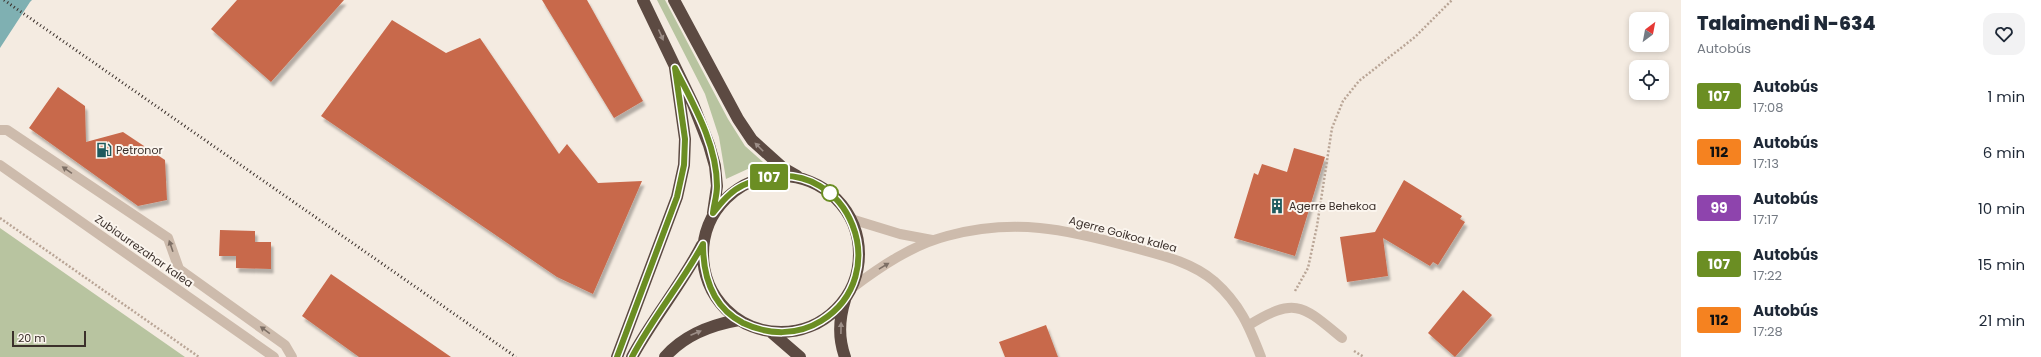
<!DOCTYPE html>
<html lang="es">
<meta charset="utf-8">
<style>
:root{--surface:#fff;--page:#f2f2f3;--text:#1f2937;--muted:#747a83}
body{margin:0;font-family:Poppins,sans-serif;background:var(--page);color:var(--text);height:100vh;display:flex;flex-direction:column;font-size:15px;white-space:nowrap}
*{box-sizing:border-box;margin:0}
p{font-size:13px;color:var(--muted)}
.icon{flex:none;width:22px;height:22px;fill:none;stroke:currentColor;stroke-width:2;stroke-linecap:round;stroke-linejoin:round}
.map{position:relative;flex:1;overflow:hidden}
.details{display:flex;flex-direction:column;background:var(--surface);width:360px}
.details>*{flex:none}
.badge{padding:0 8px;border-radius:3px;font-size:14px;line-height:26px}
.needle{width:26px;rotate:32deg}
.buttons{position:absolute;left:1629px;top:12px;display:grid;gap:8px}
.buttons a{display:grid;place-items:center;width:40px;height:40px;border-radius:8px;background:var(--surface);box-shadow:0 2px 6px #0003;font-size:20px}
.scale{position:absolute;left:12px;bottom:10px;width:74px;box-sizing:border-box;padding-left:4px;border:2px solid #3b302b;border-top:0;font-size:11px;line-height:14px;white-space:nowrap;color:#3b302b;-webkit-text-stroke:3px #fbf5ee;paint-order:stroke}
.map>.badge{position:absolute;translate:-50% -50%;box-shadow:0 0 0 2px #fff}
.round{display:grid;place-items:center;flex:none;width:42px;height:42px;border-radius:12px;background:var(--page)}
.overview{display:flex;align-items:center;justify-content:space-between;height:68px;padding:0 16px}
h1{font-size:19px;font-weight:800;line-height:30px}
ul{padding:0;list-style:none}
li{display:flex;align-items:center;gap:12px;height:56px;padding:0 16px}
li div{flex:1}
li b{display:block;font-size:15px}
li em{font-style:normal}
li .badge{min-width:44px;font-weight:700;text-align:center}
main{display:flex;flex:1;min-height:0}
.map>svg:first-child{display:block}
</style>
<main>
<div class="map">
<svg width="1681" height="357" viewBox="0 0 1681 357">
<defs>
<filter id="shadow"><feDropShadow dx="2.5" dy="4.5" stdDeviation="1" flood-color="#0004"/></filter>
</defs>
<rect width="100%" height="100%" fill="#f4ebe1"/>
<path fill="#b8c4a0" d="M657,0h8l63,119 17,27 18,16 -37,17 -7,-42 -14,-43z
M0,228l185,129h-185z"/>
<path fill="#7fb0b2" d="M0,0h32l-2,2 -30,46z"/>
<path fill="#c8694b" filter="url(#shadow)" d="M237,0h107l-73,82 -60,-53z
M542,0h45l56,101 -29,17z
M392,20l54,33 34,-15 79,116 8,-10 31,39 44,-2 -49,113 -36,-17 -236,-161z
M58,87l27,19 1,36 37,-10 42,28 2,40 -29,6 -109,-78z
M1294,148l31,9 -30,99 -61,-18 20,-65 4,2 4,-11 25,8z
M1404,180l58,36 -2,3 5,3 -27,43 -5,-3 -3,4 -47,-28 5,38 -41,6 -7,-45 35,-5z
M220,230l35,1v11h16v27l-35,-1v-12h-17z
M331,274l120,83h-92l-57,-41z
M1463,290l29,25 -37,42 -27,-24z
M1046,325l12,32h-53l-6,-15z"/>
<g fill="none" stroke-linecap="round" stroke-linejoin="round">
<path stroke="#b9a596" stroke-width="2.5" stroke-dasharray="2 2" stroke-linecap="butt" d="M0,218l199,139
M1295,291l13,-23 9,-42 15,-98 11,-27 16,-20 56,-44 37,-37
M1354,351l10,6"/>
<path stroke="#cdbbac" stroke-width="10" d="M0,130h7l161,108 11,31 106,76 7,12
M0,165l274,192
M851,219l49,15 32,6
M852,288c28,-21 60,-43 95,-52 68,-18 118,-7 184,11 29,8 59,14 83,34 26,23 35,45 47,76
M1249,325c47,-29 54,-19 93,13"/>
<path stroke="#5c4a42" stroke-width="12" d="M643,0l50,104 16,41 6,21 2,20 -4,27
M674,0l64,119 14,21 31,28 14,8
M703 254a78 78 0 1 1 156 0a78 78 0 1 1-156 0Z
M845,300c-6,19 -7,38 0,57
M771,332l29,25
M617,357l60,-160 7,-32 1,-26 -10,-71
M632,357c21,-39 50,-73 70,-112
M665,357c19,-22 45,-32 74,-37"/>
<path stroke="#3b302b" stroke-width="3" stroke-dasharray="1 3" stroke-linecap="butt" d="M4,0l512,357"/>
</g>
<defs><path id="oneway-solid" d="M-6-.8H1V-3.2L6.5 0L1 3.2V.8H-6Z"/></defs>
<g fill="#9c8e87">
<use href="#oneway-solid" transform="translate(661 35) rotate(66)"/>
<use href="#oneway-solid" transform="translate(759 147) rotate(-135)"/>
<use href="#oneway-solid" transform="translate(841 328) rotate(-89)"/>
<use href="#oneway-solid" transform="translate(696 333) rotate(-23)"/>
</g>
<g fill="#7d6f65">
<use href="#oneway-solid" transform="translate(67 170) rotate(-146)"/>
<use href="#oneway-solid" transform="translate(171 246) rotate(-109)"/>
<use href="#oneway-solid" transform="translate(884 266) rotate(-31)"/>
<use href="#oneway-solid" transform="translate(265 330) rotate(-144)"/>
</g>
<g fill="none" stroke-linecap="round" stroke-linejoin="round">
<defs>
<path id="line" d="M617,357l60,-160 7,-32 1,-26 -10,-71c18,36 42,76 42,118 0,9 -3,18 -4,27 5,-6 10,-13 16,-18 9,-9 23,-14 35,-17 86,-19 131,97 57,143 -24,15 -53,14 -78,2 -31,-16 -40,-47 -40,-79 -21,39 -50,73 -71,113"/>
</defs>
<use href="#line" stroke="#fff" stroke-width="9"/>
<use href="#line" stroke="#6b8e23" stroke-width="6"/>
</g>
<defs>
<symbol id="fuel-bare" viewBox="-9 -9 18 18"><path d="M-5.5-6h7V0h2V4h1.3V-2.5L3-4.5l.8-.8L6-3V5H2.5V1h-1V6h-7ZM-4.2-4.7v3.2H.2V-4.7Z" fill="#1f5a5e" stroke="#fbf5ee" stroke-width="2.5" paint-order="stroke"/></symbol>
<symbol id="building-bare" viewBox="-9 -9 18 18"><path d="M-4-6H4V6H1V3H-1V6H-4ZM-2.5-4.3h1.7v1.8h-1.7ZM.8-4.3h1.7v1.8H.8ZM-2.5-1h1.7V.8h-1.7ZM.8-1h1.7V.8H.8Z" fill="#1f5a5e" stroke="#fbf5ee" stroke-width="2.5" paint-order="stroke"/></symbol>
</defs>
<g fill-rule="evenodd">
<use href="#fuel-bare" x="93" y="139" width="22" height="22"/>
<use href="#building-bare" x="1266" y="195" width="22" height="22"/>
</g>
<circle fill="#fff" stroke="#6b8e23" stroke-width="2" cx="830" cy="193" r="8"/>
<g text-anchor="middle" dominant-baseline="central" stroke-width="4" stroke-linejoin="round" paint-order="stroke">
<g font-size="11" fill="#3b302b" stroke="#fbf5ee" text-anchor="start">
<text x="116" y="150">Petronor</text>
<text x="1289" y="206">Agerre Behekoa</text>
</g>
<g font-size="11" fill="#3b302b" stroke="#fbf5ee">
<text transform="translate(1123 234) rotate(15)">Agerre Goikoa kalea</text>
<text transform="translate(144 251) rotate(35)">Zubiaurrezahar kalea</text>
</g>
</g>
</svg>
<div class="buttons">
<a><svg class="needle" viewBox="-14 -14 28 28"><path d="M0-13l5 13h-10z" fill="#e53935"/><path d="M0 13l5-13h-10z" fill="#747a83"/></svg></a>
<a><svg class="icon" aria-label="locate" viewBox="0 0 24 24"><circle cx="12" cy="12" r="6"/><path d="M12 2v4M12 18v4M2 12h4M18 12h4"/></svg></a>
</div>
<div class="scale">20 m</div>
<b class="badge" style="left:769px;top:177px;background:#6b8e23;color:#fff">107</b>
</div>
<section class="details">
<div class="overview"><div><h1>Talaimendi N-634</h1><p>Autobús</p></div><a class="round"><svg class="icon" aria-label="heart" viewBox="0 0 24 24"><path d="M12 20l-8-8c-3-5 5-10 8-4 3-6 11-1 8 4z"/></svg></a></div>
<ul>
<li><span class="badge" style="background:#6b8e23;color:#fff">107</span><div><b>Autobús</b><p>17:08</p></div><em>1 min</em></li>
<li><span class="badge" style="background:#f58220;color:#111">112</span><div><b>Autobús</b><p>17:13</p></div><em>6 min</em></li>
<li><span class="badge" style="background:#8e44ad;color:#fff">99</span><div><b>Autobús</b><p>17:17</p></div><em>10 min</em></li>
<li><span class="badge" style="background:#6b8e23;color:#fff">107</span><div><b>Autobús</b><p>17:22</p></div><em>15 min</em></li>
<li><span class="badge" style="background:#f58220;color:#111">112</span><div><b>Autobús</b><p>17:28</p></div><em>21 min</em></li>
</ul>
</section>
</main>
